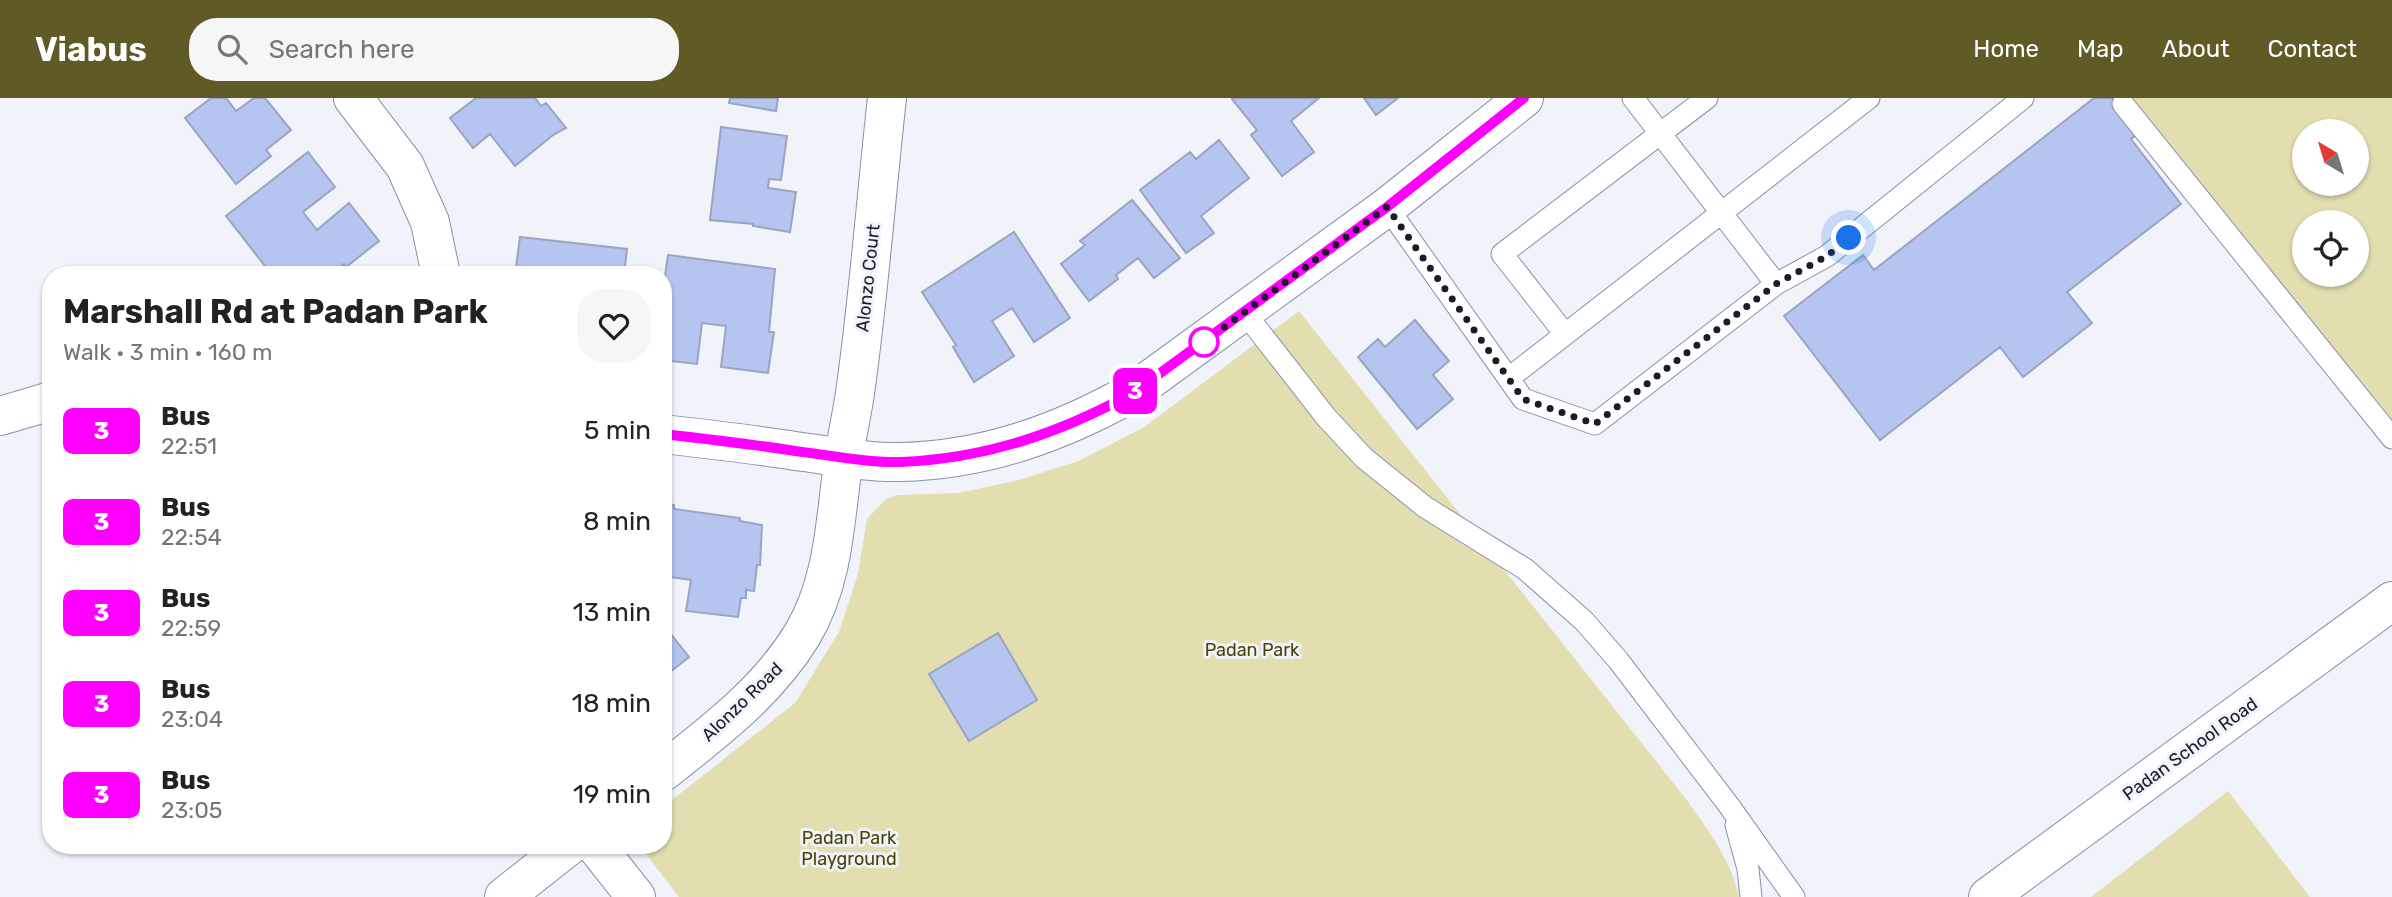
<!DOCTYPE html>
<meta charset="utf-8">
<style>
:root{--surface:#fff;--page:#f6f6f6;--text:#222;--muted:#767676;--accent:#5f5a26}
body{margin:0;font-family:Rubik,sans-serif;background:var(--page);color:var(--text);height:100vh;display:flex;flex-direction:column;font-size:26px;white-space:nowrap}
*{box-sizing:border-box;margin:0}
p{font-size:23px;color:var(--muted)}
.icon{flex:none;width:38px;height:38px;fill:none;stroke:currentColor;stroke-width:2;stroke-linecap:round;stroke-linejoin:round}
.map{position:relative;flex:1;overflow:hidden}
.sheet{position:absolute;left:42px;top:168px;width:630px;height:588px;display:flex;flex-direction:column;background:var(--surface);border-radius:28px;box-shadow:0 2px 5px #0004}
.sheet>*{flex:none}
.badge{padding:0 14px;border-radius:10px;font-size:24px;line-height:46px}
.needle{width:46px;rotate:322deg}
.fabs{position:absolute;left:2292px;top:21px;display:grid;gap:14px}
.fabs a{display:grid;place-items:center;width:77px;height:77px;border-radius:50%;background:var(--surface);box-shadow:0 2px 5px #0004;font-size:35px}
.you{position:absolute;width:35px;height:35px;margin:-18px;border:5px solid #fff;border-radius:50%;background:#1a73e8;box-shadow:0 0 0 10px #1a73e833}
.map>.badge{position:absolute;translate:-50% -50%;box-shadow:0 0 0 4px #fff}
.round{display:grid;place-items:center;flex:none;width:74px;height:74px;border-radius:28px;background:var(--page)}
.summary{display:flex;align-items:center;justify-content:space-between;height:119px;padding:0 21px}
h1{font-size:33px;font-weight:700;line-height:52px}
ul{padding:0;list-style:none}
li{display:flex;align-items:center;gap:21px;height:91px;padding:0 21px}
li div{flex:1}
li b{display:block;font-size:26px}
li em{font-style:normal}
li .badge{min-width:77px;font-weight:700;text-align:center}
header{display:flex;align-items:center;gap:42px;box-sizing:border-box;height:98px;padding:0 35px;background:var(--accent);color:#fff}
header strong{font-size:33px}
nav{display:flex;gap:38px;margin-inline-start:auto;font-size:24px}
.search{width:490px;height:63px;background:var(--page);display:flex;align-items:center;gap:18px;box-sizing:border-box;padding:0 24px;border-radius:28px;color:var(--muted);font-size:26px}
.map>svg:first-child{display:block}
</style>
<header>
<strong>Viabus</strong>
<div class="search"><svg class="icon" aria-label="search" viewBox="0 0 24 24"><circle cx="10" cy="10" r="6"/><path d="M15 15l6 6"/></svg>Search here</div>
<nav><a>Home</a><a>Map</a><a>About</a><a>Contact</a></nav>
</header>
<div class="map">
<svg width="2392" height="799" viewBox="0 0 2392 799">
<rect width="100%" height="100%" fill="#f1f3fa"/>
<path fill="#e2deb0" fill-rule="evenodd" d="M2131,0h261v325zM2305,33h52v53h-52zM2305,124h52v53h-52z
M1299,213l387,488c21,30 46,62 53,98h-1060l-40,-52h24v-38l132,-104 44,-71 19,-58 9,-55 19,-20 12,-4 60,-2 57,-12 61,-19 67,-34z
M2228,693l82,106h-219z"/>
<path fill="#b6c4f0" stroke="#9aa4c1" stroke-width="2" d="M211,0h15l10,13 18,-13h11l26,32 -25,20 5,6 -35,28 -51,-66z
M476,0h59l6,8 5,-3 20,25 -13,7 -38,31 -25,-32 -17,14 -23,-30z
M730,0h48l-2,13 -47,-8z
M1234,0h85l-28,23 23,31 -32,24 -31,-41 6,-5 -25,-31z
M1364,0h34l-22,17z
M2094,0h19l27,34 -9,7 50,65 -114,88 25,31 -69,54 -23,-30 -120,93 -96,-124 79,-61 11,15z
M721,29l66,9 -6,44 -12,-1 -1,9 28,4 -6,40 -37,-6v-2l-43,-4z
M1219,42l30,38 -48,38 13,17 -28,20 -46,-63 50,-38 6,7z
M308,54l27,35 -32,25 14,18 32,-27 30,38 -33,26 -2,-3 -14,11h-58l-46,-59z
M1132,102l48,58 -26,20 -16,-20 -22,17 2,4 -29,22 -28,-37 24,-19 -5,-4z
M1014,134l56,86 -36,24 -22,-34 -20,13 22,35 -40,26 -21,-35 3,-2 -34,-53z
M520,139l107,12 -3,26h-109z
M668,157l107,14 -6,63h5l-6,41 -47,-6 5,-41 -24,-3 -5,41 -34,-4v-70z
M1415,222l34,41 -16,14 20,24 -36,30 -59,-72 20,-18 7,8z
M663,405l11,2v4l66,9v3l22,4 -2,40h-3l-3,26 -8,-1v8h-5l-3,19 -52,-6 5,-31 -28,-4z
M663,526l26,33 -24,19 -2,-2z
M998,535l39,67 -68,41 -40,-67z"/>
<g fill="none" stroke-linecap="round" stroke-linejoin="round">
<defs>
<path id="lane" d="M1633,0l143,186
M2123,6l269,334
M1387,109l136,192 72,25 181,-140 51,-28 196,-158
M1244,214l82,105 38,41 61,49 100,62 59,52 34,39 112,147 64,90
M1565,236l-63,-80 205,-156
M1509,280l360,-280
M1736,727l12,44 3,28"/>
<path id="street" d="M353,0l52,68 25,56 11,53
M663,674c51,-40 105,-81 139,-137 33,-55 33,-117 42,-179 3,-21 8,-42 11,-63 14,-98 21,-197 32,-295
M595,747l41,52
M504,799l66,-52
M1988,799l404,-296"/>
<path id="secondary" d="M0,318l51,-15
M663,336c44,5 88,10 132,17 34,4 71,12 106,11 84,-2 159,-29 232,-70l254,-185 137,-109"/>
</defs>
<use href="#lane" stroke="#8790ac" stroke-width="23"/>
<use href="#street" stroke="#8790ac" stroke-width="40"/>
<use href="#secondary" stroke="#8790ac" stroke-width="40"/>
<use href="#lane" stroke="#fff" stroke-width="21"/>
<use href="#street" stroke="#fff" stroke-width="38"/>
<use href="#secondary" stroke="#fff" stroke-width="38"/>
</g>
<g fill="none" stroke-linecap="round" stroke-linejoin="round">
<defs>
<path id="line" d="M663,336c44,5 88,10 132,17 34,4 72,12 106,11 84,-3 159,-29 232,-69l254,-186 137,-109"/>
</defs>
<use href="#line" stroke="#fff" stroke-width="16"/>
<use href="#line" stroke="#f0f" stroke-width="10"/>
<path stroke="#191d28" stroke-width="7" stroke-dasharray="0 12.6" d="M1204,244l183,-135 136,192 72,25 181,-140 51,-28 22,-18"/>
</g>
<circle fill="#fff" stroke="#f0f" stroke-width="3.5" cx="1204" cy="244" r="14"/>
<g text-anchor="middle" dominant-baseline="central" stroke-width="6" stroke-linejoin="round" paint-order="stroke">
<g font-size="18" fill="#191d28" stroke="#f1f3fa">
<text transform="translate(868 180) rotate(-84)">Alonzo Court</text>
<text transform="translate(742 604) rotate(-44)">Alonzo Road</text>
<text transform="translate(2190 651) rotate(-36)">Padan School Road</text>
</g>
<g font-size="18" fill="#494306" stroke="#f1f3fa">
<text x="1252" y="552">Padan Park</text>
<text x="849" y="740">Padan Park<tspan x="849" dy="21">Playground</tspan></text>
</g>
</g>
</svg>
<div class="fabs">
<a><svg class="needle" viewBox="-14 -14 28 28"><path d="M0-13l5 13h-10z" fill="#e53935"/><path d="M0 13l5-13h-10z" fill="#767676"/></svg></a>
<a><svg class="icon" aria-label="locate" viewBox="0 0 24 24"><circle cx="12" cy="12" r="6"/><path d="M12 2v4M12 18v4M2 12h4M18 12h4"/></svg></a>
</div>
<div class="you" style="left:1849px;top:140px"></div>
<b class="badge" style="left:1135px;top:293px;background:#f0f;color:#fff">3</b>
<section class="sheet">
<div class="summary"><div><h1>Marshall Rd at Padan Park</h1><p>Walk · 3 min · 160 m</p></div><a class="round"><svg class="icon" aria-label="heart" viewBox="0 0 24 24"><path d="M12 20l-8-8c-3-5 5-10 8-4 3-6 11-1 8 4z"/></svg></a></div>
<ul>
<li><span class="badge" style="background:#f0f;color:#fff">3</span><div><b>Bus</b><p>22:51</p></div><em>5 min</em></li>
<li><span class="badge" style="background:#f0f;color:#fff">3</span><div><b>Bus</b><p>22:54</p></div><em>8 min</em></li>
<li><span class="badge" style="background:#f0f;color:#fff">3</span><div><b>Bus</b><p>22:59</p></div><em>13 min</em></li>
<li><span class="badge" style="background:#f0f;color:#fff">3</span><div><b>Bus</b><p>23:04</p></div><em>18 min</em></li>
<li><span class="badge" style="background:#f0f;color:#fff">3</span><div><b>Bus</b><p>23:05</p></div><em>19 min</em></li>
</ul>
</section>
</div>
